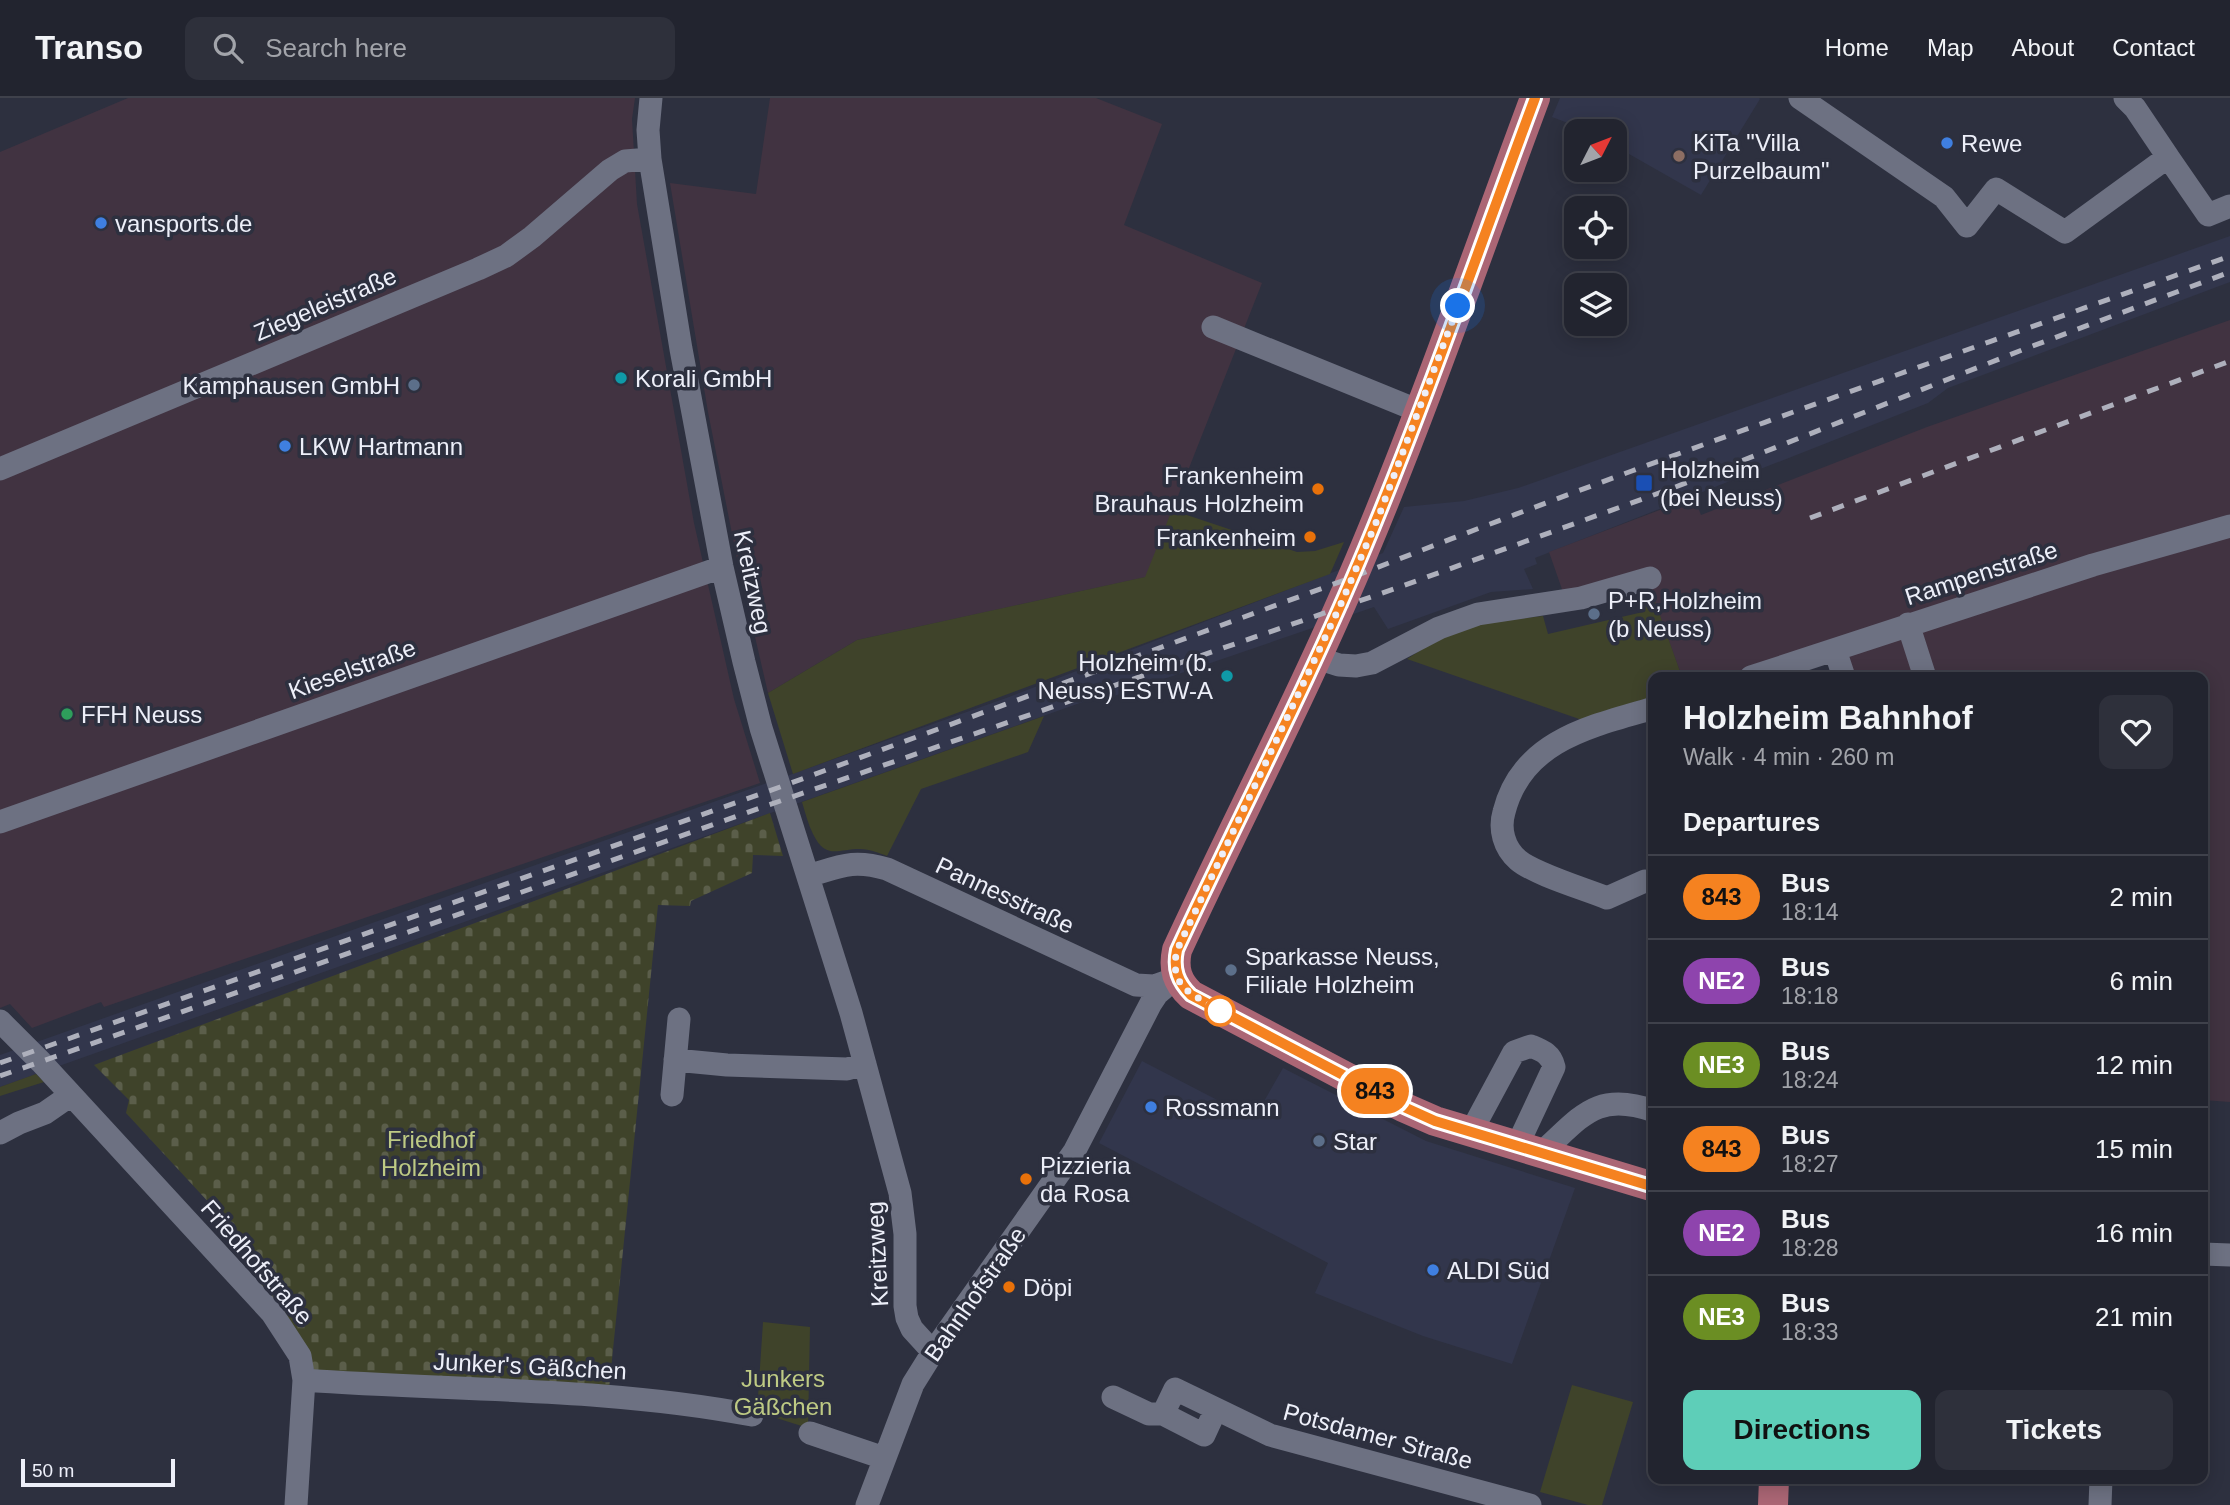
<!DOCTYPE html>
<meta charset="utf-8">
<style>
:root{--surface:#22242f;--page:#2e303b;--text:#f1f3f6;--muted:#a2a4aa;--line:#3f414b;--accent:#5eceb8}
body{margin:0;font-family:Arial,sans-serif;background:var(--page);color:var(--text);height:100vh;display:flex;flex-direction:column;font-size:26px;white-space:nowrap}
*{box-sizing:border-box;margin:0}
p{font-size:23px;color:var(--muted)}
.icon{flex:none;width:38px;height:38px;fill:none;stroke:currentColor;stroke-width:2;stroke-linecap:round;stroke-linejoin:round}
.map{position:relative;flex:1;overflow:hidden}
.sheet{position:absolute;left:1648px;top:574px;width:560px;height:812px;display:flex;flex-direction:column;background:var(--surface);border-radius:14px;box-shadow:0 4px 18px #0003,0 0 0 2px var(--line)}
.sheet>*{flex:none}
.badge{padding:0 14px;border-radius:23px;font-size:24px;line-height:46px}
.needle{width:46px;rotate:48deg}
.controls{position:absolute;left:1564px;top:21px;display:grid;gap:14px}
.controls a{display:grid;place-items:center;width:63px;height:63px;border-radius:14px;background:var(--surface);box-shadow:0 4px 18px #0003,0 0 0 2px var(--line);font-size:35px}
.scale{position:absolute;left:21px;bottom:18px;width:154px;box-sizing:border-box;padding-left:7px;border:4px solid #edeff9;border-top:0;font-size:19px;line-height:24px;white-space:nowrap;color:#edeff9;-webkit-text-stroke:5px #2d303f;paint-order:stroke}
.you{position:absolute;width:35px;height:35px;margin:-18px;border:5px solid #fff;border-radius:50%;background:#1a73e8;box-shadow:0 0 0 10px #1a73e833}
.map>.badge{position:absolute;translate:-50% -50%;box-shadow:0 0 0 4px #fff}
h2{padding:0 35px;font-size:26px;line-height:63px}
.round{display:grid;place-items:center;flex:none;width:74px;height:74px;border-radius:14px;background:var(--page)}
.overview{display:flex;align-items:center;justify-content:space-between;height:119px;padding:0 35px}
h1{font-size:33px;font-weight:600;line-height:52px}
.cta{display:flex;gap:14px;margin-top:auto;padding:14px 35px}
.cta a{flex:1;height:80px;border-radius:14px;background:var(--accent);color:#111;font-size:28px;font-weight:600;line-height:80px;text-align:center}
.cta a+a{background:var(--page);color:var(--text)}
ul{padding:0;list-style:none}
li{display:flex;align-items:center;gap:21px;height:84px;padding:0 35px;border-top:2px solid var(--line)}
li div{flex:1}
li b{display:block;font-size:26px}
li em{font-style:normal}
li .badge{min-width:77px;font-weight:700;text-align:center}
header{display:flex;align-items:center;gap:42px;box-sizing:border-box;height:98px;padding:0 35px;background:var(--surface);border-bottom:2px solid var(--line)}
header strong{font-size:33px}
nav{display:flex;gap:38px;margin-inline-start:auto;font-size:24px}
.search{width:490px;height:63px;background:var(--page);display:flex;align-items:center;gap:18px;box-sizing:border-box;padding:0 24px;border-radius:14px;color:var(--muted);font-size:26px}
.map>svg:first-child{display:block}
</style>
<header>
<strong>Transo</strong>
<div class="search"><svg class="icon" aria-label="search" viewBox="0 0 24 24"><circle cx="10" cy="10" r="6"/><path d="M15 15l6 6"/></svg>Search here</div>
<nav><a>Home</a><a>Map</a><a>About</a><a>Contact</a></nav>
</header>
<div class="map">
<svg width="2230" height="1407" viewBox="0 0 2230 1407">
<defs>
<pattern id="cemetery-stones" width="16" height="16" patternUnits="userSpaceOnUse" patternTransform="scale(1.75)"><rect width="16" height="16" fill="#3f432a"/><path d="M2 7V4a2 2 0 0 1 4 0v3zM10 15v-3a2 2 0 0 1 4 0v3z" fill="#5b5e4a"/></pattern>
</defs>
<rect width="100%" height="100%" fill="#2d303f"/>
<path fill="#32364c" d="M1560,0h199l1,1 -59,96 -86,-49v-15h-26l-37,-14z
M2230,138v46l-282,106 -20,15 -393,155 2,6 -13,5 9,20 -42,3 -103,37 -14,-22 -260,89 -23,3 -1091,388v-32l1009,-358 374,-144 21,-46 60,-6 54,-13z
M1142,963l112,58 29,-51 143,73 149,47 -63,176 -89,-28 -108,-43 13,-30 -229,-120z"/>
<path fill="#413341" d="M128,0h507l-3,21 5,85 57,319 40,176 26,84 -656,224 -3,-5 -69,26 -22,-24 -10,4v-856z
M770,0h326l66,26 -38,101 138,58 -116,294 -289,63 -89,53 -31,-134 -29,-147 -38,-229 86,11z
M2230,222v782l-27,-2v-423h-357l-10,-30 -91,30h-63l-39,-107 -79,25 -15,-43 145,-55 7,18 226,-88z"/>
<path fill="#3f432a" d="M1172,412l125,42 18,-1 29,-9 -14,32 -537,200 -25,-81 89,-53 288,-63z
M1651,492l31,87h-28v19l-72,24 -175,-61 37,-24 38,-12 61,-7 5,18 95,-22 -4,-18z
M1044,618l-16,36 -107,37 -34,67c-8,-3 -17,-7 -27,-7 -23,0 -34,11 -47,-15 -5,-10 -8,-22 -11,-32z
M36,976l8,8 -44,14v-9z
M763,1224l47,5 -2,101 -51,-16z
M1572,1287l61,17 -31,103h-14l-48,-13z"/>
<path fill="url(#cemetery-stones)" d="M770,715l13,43 -30,-1 -1,18 -61,28 -1,5 -32,-1 -49,484 -291,-12 -17,-32 -43,-63 5,-21 -137,-148 3,-13 -35,-35z"/>
<g fill="none" stroke-linecap="round" stroke-linejoin="round">
<path stroke="#6d7182" stroke-width="23" d="M651,0l-3,32 2,29 31,190 41,218 22,95 17,66 90,285 49,180 5,41v72l2,12 5,11 21,23
M1800,0l144,99 23,29 29,-37 69,43 103,-75 40,58 22,-9
M2125,0l10,10 33,49
M1213,229l206,84
M0,371l478,-200 28,-13 26,-19 78,-67 15,-9 25,-2
M1908,526l17,53
M1835,552l9,27
M1317,560l22,7 17,1 16,-3 67,-35 39,-14 103,-16 69,-20
M1751,579l342,-112 137,-39
M0,724l722,-255
M808,778c33,-10 45,-17 79,-7l249,116 18,1 17,-6
M1645,783l-38,17c-22,-9 -73,-24 -89,-38 -14,-12 -19,-31 -14,-48 18,-72 88,-86 150,-104
M0,923l41,41 231,251 28,43 4,24 -8,125
M675,962l52,5 120,4 18,-5
M672,997l7,-76
M1471,1034l43,-80 17,-6c12,5 20,8 23,21l-37,79
M0,1035l19,-10 26,-10 26,-18
M1540,1056c41,-36 55,-64 114,-43
M2203,1156l27,1
M304,1282c149,11 301,7 448,35
M1113,1299l36,17h14l12,-25 95,46 260,70
M1163,1316l41,21 12,-26
M810,1335l74,25
M867,1407l46,-121 20,-32 141,-200 77,-149 6,-9 20,-17
M2100,1407l1,-26"/>
<path stroke="#ab6675" stroke-width="30" d="M1535,0c-56,150 -108,302 -170,450 -57,137 -126,268 -188,402 -4,19 0,32 14,45l212,112 32,14 219,66
M1773,1407l1,-26"/>
<path stroke="#aeb0bc" stroke-width="5" stroke-dasharray="12 12" stroke-linecap="butt" d="M1810,420l420,-157
M0,965l780,-276 573,-210c290,-114 584,-216 877,-321
M0,978l783,-276 611,-211 279,-101 349,-138 208,-78"/>
</g>
<g fill="none" stroke-linecap="round" stroke-linejoin="round">
<defs>
<path id="line" d="M1535,0c-56,150 -108,302 -170,450 -57,137 -126,268 -188,402 -4,19 1,32 14,45l213,112 31,14 219,66"/>
</defs>
<use href="#line" stroke="#fff" stroke-width="16"/>
<use href="#line" stroke="#f58220" stroke-width="10"/>
<path stroke="#edeff9" stroke-width="7" stroke-dasharray="0 12.6" d="M1220,913c-26,-17 -52,-22 -43,-61l163,-344 38,-88 80,-212"/>
</g>
<g fill="#3f7fe0" stroke="#2d303f" stroke-width="2.5">
<circle cx="1947" cy="45" r="7"/>
<circle cx="101" cy="125" r="7"/>
<circle cx="285" cy="348" r="7"/>
<circle cx="1151" cy="1009" r="7"/>
<circle cx="1433" cy="1172" r="7"/>
</g>
<circle fill="#8d6e63" stroke="#2d303f" stroke-width="2.5" cx="1679" cy="58" r="7"/>
<g fill="#0f9aa8" stroke="#2d303f" stroke-width="2.5">
<circle cx="621" cy="280" r="7"/>
<circle cx="1227" cy="578" r="7"/>
</g>
<g fill="#5c6f8a" stroke="#2d303f" stroke-width="2.5">
<circle cx="414" cy="287" r="7"/>
<circle cx="1594" cy="516" r="7"/>
<circle cx="1231" cy="872" r="7"/>
<circle cx="1319" cy="1043" r="7"/>
</g>
<rect fill="#1a4fb4" stroke="#2d303f" stroke-width="2.5" x="1635" y="376" width="18" height="18" rx="3.5"/>
<g fill="#e8710a" stroke="#2d303f" stroke-width="2.5">
<circle cx="1318" cy="391" r="7"/>
<circle cx="1310" cy="439" r="7"/>
<circle cx="1026" cy="1081" r="7"/>
<circle cx="1009" cy="1189" r="7"/>
</g>
<circle fill="#2e9e5b" stroke="#2d303f" stroke-width="2.5" cx="67" cy="616" r="7"/>
<circle fill="#fff" stroke="#f58220" stroke-width="3.5" cx="1220" cy="913" r="14"/>
<g text-anchor="middle" dominant-baseline="central" stroke-width="7" stroke-linejoin="round" paint-order="stroke">
<g font-size="24" fill="#edeff9" stroke="#2d303f" text-anchor="start">
<text x="1693" y="44">KiTa "Villa<tspan x="1693" dy="28">Purzelbaum"</tspan></text>
<text x="1961" y="45">Rewe</text>
<text x="115" y="125">vansports.de</text>
<text x="635" y="280">Korali GmbH</text>
<text x="400" y="287" text-anchor="end">Kamphausen GmbH</text>
<text x="299" y="348">LKW Hartmann</text>
<text x="1660" y="371">Holzheim<tspan x="1660" dy="28">(bei Neuss)</tspan></text>
<text x="1304" y="377" text-anchor="end">Frankenheim<tspan x="1304" dy="28">Brauhaus Holzheim</tspan></text>
<text x="1296" y="439" text-anchor="end">Frankenheim</text>
<text x="1608" y="502">P+R,Holzheim<tspan x="1608" dy="28">(b Neuss)</tspan></text>
<text x="1213" y="564" text-anchor="end">Holzheim (b.<tspan x="1213" dy="28">Neuss) ESTW-A</tspan></text>
<text x="81" y="616">FFH Neuss</text>
<text x="1245" y="858">Sparkasse Neuss,<tspan x="1245" dy="28">Filiale Holzheim</tspan></text>
<text x="1165" y="1009">Rossmann</text>
<text x="1333" y="1043">Star</text>
<text x="1040" y="1067">Pizzieria<tspan x="1040" dy="28">da Rosa</tspan></text>
<text x="1447" y="1172">ALDI Süd</text>
<text x="1023" y="1189">Döpi</text>
</g>
<g font-size="24" fill="#edeff9" stroke="#2d303f">
<text transform="translate(325 206) rotate(-23)">Ziegeleistraße</text>
<text transform="translate(1981 475) rotate(-18)">Rampenstraße</text>
<text transform="translate(753 484) rotate(78)">Kreitzweg</text>
<text transform="translate(352 571) rotate(-20)">Kieselstraße</text>
<text transform="translate(1005 797) rotate(25)">Pannesstraße</text>
<text transform="translate(877 1156) rotate(-93)">Kreitzweg</text>
<text transform="translate(257 1164) rotate(49)">Friedhofstraße</text>
<text transform="translate(975 1196) rotate(-55)">Bahnhofstraße</text>
<text transform="translate(530 1268) rotate(3)">Junker's Gäßchen</text>
<text transform="translate(1378 1338) rotate(15)">Potsdamer Straße</text>
</g>
<g font-size="24" fill="#beca84" stroke="#2d303f">
<text x="431" y="1041">Friedhof<tspan x="431" dy="28">Holzheim</tspan></text>
<text x="783" y="1280">Junkers<tspan x="783" dy="28">Gäßchen</tspan></text>
</g>
</g>
</svg>
<div class="controls">
<a><svg class="needle" viewBox="-14 -14 28 28"><path d="M0-13l5 13h-10z" fill="#e53935"/><path d="M0 13l5-13h-10z" fill="#a2a4aa"/></svg></a>
<a><svg class="icon" aria-label="locate" viewBox="0 0 24 24"><circle cx="12" cy="12" r="6"/><path d="M12 2v4M12 18v4M2 12h4M18 12h4"/></svg></a>
<a><svg class="icon" aria-label="layers" viewBox="0 0 24 24"><path d="M12 4l9 5-9 5-9-5zM3 14l9 5 9-5"/></svg></a>
</div>
<div class="scale">50 m</div>
<div class="you" style="left:1458px;top:208px"></div>
<b class="badge" style="left:1375px;top:993px;background:#f58220;color:#111">843</b>
<section class="sheet">
<div class="overview"><div><h1>Holzheim Bahnhof</h1><p>Walk · 4 min · 260 m</p></div><a class="round"><svg class="icon" aria-label="heart" viewBox="0 0 24 24"><path d="M12 20l-8-8c-3-5 5-10 8-4 3-6 11-1 8 4z"/></svg></a></div>
<h2>Departures</h2>
<ul>
<li><span class="badge" style="background:#f58220;color:#111">843</span><div><b>Bus</b><p>18:14</p></div><em>2 min</em></li>
<li><span class="badge" style="background:#8e44ad;color:#fff">NE2</span><div><b>Bus</b><p>18:18</p></div><em>6 min</em></li>
<li><span class="badge" style="background:#6b8e23;color:#fff">NE3</span><div><b>Bus</b><p>18:24</p></div><em>12 min</em></li>
<li><span class="badge" style="background:#f58220;color:#111">843</span><div><b>Bus</b><p>18:27</p></div><em>15 min</em></li>
<li><span class="badge" style="background:#8e44ad;color:#fff">NE2</span><div><b>Bus</b><p>18:28</p></div><em>16 min</em></li>
<li><span class="badge" style="background:#6b8e23;color:#fff">NE3</span><div><b>Bus</b><p>18:33</p></div><em>21 min</em></li>
</ul>
<div class="cta"><a>Directions</a><a>Tickets</a></div>
</section>
</div>
